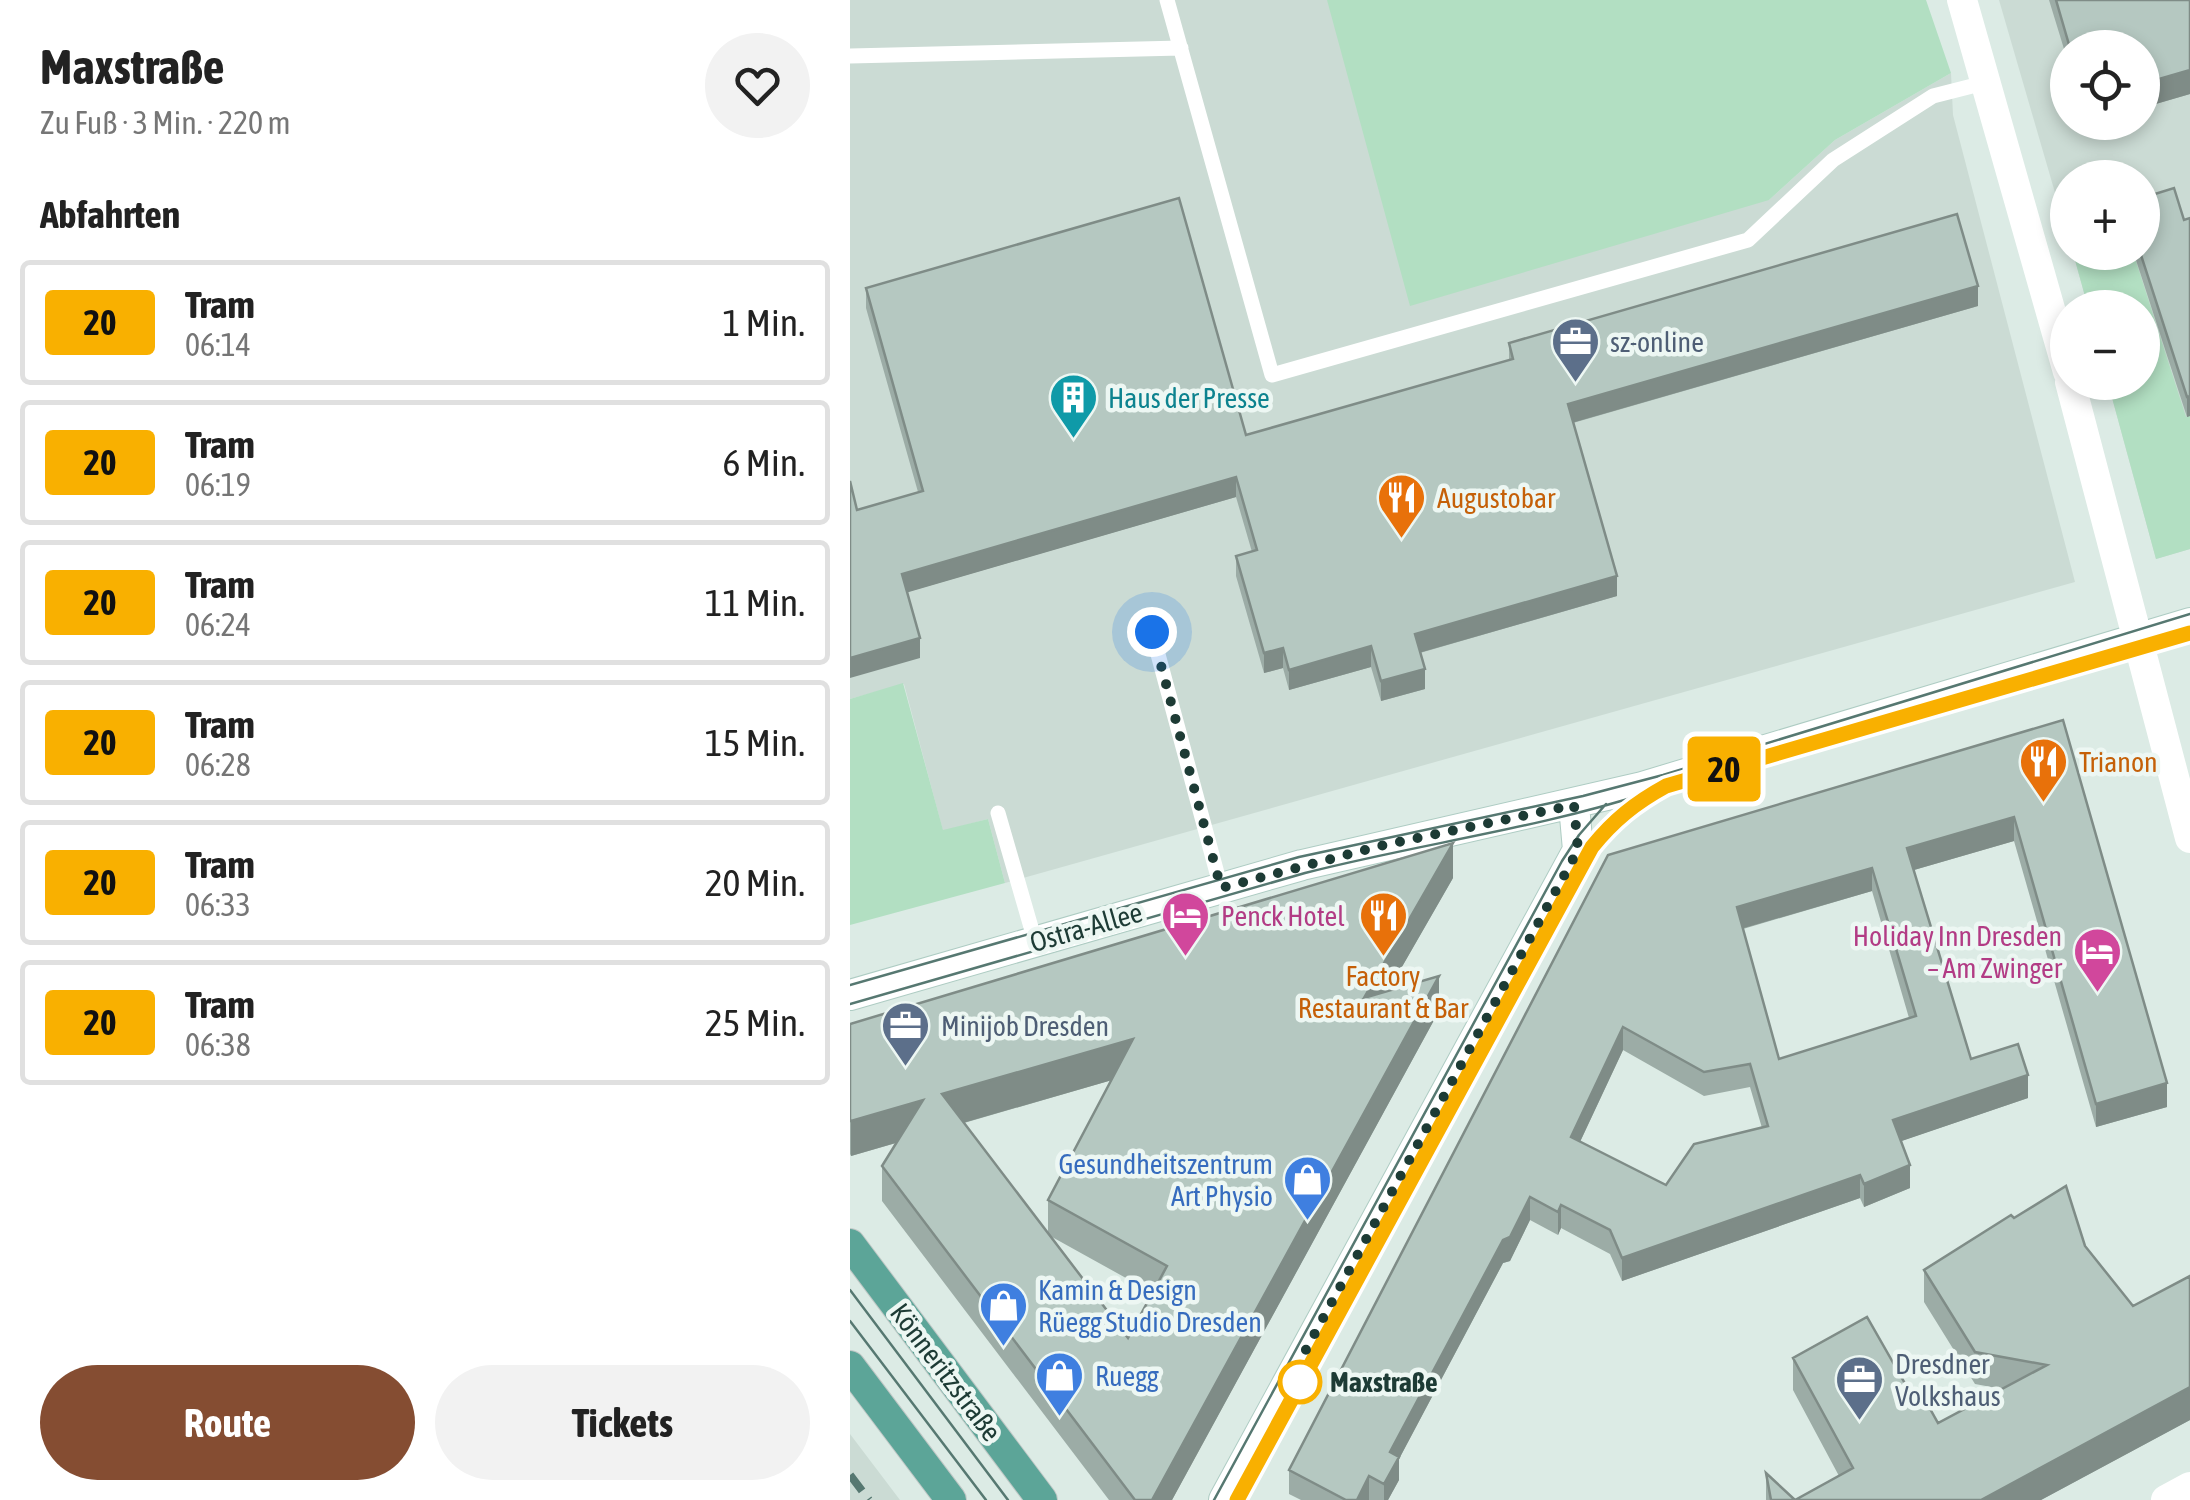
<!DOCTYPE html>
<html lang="de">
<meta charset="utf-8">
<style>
:root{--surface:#fff;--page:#f2f2f2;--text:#222;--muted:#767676;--line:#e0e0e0;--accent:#854d32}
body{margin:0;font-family:"Asap Condensed",sans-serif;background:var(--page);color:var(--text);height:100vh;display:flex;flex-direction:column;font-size:38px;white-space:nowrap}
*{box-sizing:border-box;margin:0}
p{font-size:32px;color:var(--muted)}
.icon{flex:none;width:55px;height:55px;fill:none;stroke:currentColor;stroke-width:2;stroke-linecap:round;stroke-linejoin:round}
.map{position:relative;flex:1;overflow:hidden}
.drawer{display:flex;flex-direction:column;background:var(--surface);width:850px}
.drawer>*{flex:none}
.badge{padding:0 20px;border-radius:8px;font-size:35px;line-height:65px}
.buttons{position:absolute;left:1200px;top:30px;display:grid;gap:20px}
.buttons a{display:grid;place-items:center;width:110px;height:110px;border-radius:50%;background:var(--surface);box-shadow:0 5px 15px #0003;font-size:50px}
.you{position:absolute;width:50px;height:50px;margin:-25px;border:8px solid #fff;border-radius:50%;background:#1a73e8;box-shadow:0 0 0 15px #1a73e833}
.map>.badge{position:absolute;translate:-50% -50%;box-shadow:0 0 0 5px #fff}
h2{padding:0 40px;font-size:38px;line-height:90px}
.round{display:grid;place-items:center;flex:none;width:105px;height:105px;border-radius:52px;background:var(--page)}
.head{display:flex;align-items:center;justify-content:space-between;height:170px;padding:0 40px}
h1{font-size:48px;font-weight:700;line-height:75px}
.button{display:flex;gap:20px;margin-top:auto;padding:20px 40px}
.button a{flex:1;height:115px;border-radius:60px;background:var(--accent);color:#fff;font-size:40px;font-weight:700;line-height:115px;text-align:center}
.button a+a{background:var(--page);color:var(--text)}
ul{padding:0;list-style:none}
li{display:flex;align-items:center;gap:30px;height:125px;margin:0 20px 15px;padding:0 20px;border:5px solid var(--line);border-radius:10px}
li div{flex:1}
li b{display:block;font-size:38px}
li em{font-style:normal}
li .badge{min-width:110px;font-weight:700;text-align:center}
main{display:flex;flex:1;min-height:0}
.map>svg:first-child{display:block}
</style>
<main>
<section class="drawer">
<div class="head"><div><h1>Maxstraße</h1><p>Zu Fuß · 3 Min. · 220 m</p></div><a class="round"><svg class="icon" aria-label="heart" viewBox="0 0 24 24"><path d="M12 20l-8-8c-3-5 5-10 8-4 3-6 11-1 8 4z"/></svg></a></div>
<h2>Abfahrten</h2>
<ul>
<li><span class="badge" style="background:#f9b000;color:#111">20</span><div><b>Tram</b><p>06:14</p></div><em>1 Min.</em></li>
<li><span class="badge" style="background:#f9b000;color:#111">20</span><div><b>Tram</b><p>06:19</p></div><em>6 Min.</em></li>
<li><span class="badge" style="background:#f9b000;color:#111">20</span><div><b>Tram</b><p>06:24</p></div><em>11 Min.</em></li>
<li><span class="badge" style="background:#f9b000;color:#111">20</span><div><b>Tram</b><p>06:28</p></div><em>15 Min.</em></li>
<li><span class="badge" style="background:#f9b000;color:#111">20</span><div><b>Tram</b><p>06:33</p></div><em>20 Min.</em></li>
<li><span class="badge" style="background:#f9b000;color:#111">20</span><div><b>Tram</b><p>06:38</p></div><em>25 Min.</em></li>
</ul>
<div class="button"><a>Route</a><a>Tickets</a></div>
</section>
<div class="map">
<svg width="1340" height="1500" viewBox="0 0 1340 1500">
<rect width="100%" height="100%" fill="#dcebe5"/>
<path fill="#cbdbd4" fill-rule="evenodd" d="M0,0h477l442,200 66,-60 116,-67 2,42 122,467 -1070,301 -17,-64 -45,12 -39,-147 -54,15z
M1149,0h191v549l-34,10 -48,-176 34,-1v-74l-54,-1 -15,-54 69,-1v-74h-74l-1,56zM1218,48h74v74h-74z
M0,1434l50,66h-50z"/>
<path fill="#b2dfc2" d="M477,0h599l25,73 -116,67 -66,60 -359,106z
M1223,253h26l2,4 33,-2 52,162 4,-1v133l-34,10 -48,-176 34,-1v-74l-54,-1z
M53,683l40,147 45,-11 17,64 -155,42v-226z"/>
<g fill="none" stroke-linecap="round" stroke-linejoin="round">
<defs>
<path id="secondary" d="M0,995l452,-130 340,-78 548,-164
M374,1500l354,-650 -4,-45"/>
<path id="primary" d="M0,1244l192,256
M0,1366l101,134"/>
</defs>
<use href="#secondary" stroke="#aeccc3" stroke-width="32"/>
<use href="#primary" stroke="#c0c8c6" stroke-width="32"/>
<path stroke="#fff" stroke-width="15" d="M317,0l105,375 476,-135 85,-80 100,-64 55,-14
M0,56l331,-8
M302,632l69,256
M148,813l37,128"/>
<path stroke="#fff" stroke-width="30" d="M1112,0l106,372
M1220,382l120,456
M1316,1500l24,-13"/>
<use href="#secondary" stroke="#fff" stroke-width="30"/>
<use href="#primary" stroke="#5ca598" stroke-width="30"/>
<path stroke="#567871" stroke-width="2.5" d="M955,746l385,-113
M0,985l449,-128 284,-61 80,-21 527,-161
M0,1004l455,-131c113,-29 231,-44 342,-80
M0,1290l158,210
M0,1321l136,179
M364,1500l348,-639 17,-26 27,-31
M387,1500l354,-653 22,-25 26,-21"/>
<path stroke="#567871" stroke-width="8" stroke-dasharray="20 10" stroke-linecap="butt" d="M0,1475l19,25"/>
</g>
<path fill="#9caca6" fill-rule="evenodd" d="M1199,0h141v94l-48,14v-60h-74v14z
M1340,218v198l-3,1 -51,-157 -27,1 -8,-4 -1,-5h42l42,-32z
M16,288l380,147 263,-75v-17l469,-37 -405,117 44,173 -197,57 5,36 -44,12 -10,-34 -82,23 -6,-22 -19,5 -28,-97v-20l16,-4 -16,-55 -329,95 13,66 -63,-148 61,-18 -52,-184z
M1213,720l104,387 -71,20 -82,-286 -100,29 57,189 57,39 -127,43 9,47 -46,19 -4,-9 -238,83 -12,-27 -49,-26 -3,7 -28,-15 -20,41 -7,2 -104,196v21l-11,20h-87l-12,-6v-24l319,-615zM1022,891l37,127 -130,41 -36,-130zM773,1050l81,46 46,-9 12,41 -96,57 -86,-43z
M603,878l-65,113 51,20 -267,489h-63l-227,-299v-35l14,-23 -45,13 -1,-2v-130zM262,1080l-64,120v33l-84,-110zM202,1237l101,56 -25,45z
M1164,1218l71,28 48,60 57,-30v144l-149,80h-275v-27l29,27 44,-24 -46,-86v-32l118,36 27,29 64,-34 -27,-5 -51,-82v-32z"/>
<path fill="#7f8c87" d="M1340,70v24l-48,14v-24z
M1128,286v20l-410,118v-20z
M1340,396v20l-3,1v-20z
M386,477v20l-334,97v-20z
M767,576v20l-202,58v-20z
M70,638v20l-70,20v-20z
M521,646v21l-82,23v-20z
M433,648v20l-19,5v-20z
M575,669v20l-44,12v-20z
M1164,817v24l-107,31v-24z
M603,843v35l-89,155v-35z
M1022,868v23l-135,39v-23z
M589,976v35l-267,489h-20z
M773,1027v23l-52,111v-24z
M283,1039v35l-191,55v-35z
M1178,1075v23l-135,46v-24z
M1317,1083v24l-71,20v-23z
M73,1100v35l-72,21v-35z
M1060,1165v23l-46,19v-23z
M1010,1175v23l-238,83v-23z
M680,1197v23l-20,41 -7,2 -104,196v21l-11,20h-4v-16l6,-32 113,-212z
M711,1205v23l-3,7v-23z
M1340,1387v33l-149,80h-60z
M519,1476v24h-12z"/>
<path fill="#b5c8c1" stroke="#7f8c87" stroke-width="2.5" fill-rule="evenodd" d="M1206,0h134v70l-48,14v-36h-72z
M1324,188l10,32 6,-2v178l-3,1 -47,-145h2v-54z
M329,198l67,237 267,-76 -4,-16 448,-129 21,72 -410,118 49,172 -202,58 10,35 -44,12 -10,-35 -82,24 -6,-22 -19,5 -28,-97 21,-6 -21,-73 -334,97 18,64 -70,20v-177l7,29 66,-19 -57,-203z
M1213,720l104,363 -71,21 -82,-287 -107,31 64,211 47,-15 10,31 -135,45 17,45 -46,19 -4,-9 -238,83 -12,-28 -49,-25 -3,7 -28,-15 -20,40 -7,3 -113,212 9,5 -15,27 -15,-8 -12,24h-11l-57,-30 319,-615zM1022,868l44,148 -137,43 -42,-152zM773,1027l81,45 46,-8 18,62 -74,18 -28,41 -95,-48z
M603,843l-89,155 75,-22 -287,524h-17l-253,-334 41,-66 -72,21 -1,-1v-96zM283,1039l-85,161 119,66 -39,72 -186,-244z
M1216,1186l19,60 48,60 57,-30v111l-209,113h-210l-5,-27 29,27 58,-32 -60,-110 74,-41 44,77 8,-5 19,34 109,-58 -72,-13 -51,-82 87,-55 3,3z"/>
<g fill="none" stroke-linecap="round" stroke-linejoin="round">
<defs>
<path id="line" d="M387,1500l355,-653c22,-27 43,-44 74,-61l524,-153"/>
</defs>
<use href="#line" stroke="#fff" stroke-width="22"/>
<use href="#line" stroke="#f9b000" stroke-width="15"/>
<path stroke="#1d3b35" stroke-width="10" stroke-dasharray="0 18" d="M302,632l69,256 159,-42 194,-41 4,45 -294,540 16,-8"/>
</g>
<defs>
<symbol id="office-pin" viewBox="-11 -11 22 30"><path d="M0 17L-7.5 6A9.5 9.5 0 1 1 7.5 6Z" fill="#5c6f8a" stroke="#edf7f3"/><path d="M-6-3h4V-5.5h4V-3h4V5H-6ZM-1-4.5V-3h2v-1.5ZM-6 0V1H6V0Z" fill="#fff"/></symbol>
<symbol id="building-pin" viewBox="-11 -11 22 30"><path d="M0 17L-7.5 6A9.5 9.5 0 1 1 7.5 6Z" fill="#0f9aa8" stroke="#edf7f3"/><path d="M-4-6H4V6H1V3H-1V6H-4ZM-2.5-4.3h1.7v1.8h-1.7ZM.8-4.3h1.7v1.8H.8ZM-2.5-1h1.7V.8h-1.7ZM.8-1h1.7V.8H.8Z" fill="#fff"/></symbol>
<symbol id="restaurant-pin" viewBox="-11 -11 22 30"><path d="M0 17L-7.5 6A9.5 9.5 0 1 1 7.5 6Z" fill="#e8710a" stroke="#edf7f3"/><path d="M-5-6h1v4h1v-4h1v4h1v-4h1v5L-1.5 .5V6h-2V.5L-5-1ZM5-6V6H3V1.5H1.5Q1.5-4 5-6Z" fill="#fff"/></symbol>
<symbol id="hotel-pin" viewBox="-11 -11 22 30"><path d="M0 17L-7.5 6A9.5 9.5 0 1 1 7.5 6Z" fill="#d1479c" stroke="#edf7f3"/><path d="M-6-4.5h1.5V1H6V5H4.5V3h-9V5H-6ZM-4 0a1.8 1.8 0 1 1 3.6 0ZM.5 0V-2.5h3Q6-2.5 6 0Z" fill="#fff"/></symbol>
<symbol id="shop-pin" viewBox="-11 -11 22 30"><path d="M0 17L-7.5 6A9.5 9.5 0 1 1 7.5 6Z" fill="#3f7fe0" stroke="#edf7f3"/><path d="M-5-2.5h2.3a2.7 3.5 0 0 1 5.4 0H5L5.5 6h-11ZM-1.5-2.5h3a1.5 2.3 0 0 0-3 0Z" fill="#fff"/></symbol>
</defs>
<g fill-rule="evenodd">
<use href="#office-pin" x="698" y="314" width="55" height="75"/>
<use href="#building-pin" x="196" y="370" width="55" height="75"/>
<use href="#restaurant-pin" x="524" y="470" width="55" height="75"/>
<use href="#restaurant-pin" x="1166" y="734" width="55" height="75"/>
<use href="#hotel-pin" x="308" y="888" width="55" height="75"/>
<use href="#restaurant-pin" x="506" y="888" width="55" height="75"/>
<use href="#hotel-pin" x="1220" y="924" width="55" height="75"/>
<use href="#office-pin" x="28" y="998" width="55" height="75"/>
<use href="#shop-pin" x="430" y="1152" width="55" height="75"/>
<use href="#shop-pin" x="126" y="1278" width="55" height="75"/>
<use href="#shop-pin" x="182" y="1348" width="55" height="75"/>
<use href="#office-pin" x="982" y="1352" width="55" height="75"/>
</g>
<circle fill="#fff" stroke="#f9b000" stroke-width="5" cx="450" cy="1382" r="20"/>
<g text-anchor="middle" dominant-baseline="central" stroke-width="9" stroke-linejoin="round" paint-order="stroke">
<g font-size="28" fill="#4e5e75" stroke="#edf7f3" text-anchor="start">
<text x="760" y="342">sz-online</text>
<text x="91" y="1026">Minijob Dresden</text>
<text x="1045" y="1364">Dresdner<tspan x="1045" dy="32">Volkshaus</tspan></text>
</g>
<g font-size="28" fill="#0d838f" stroke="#edf7f3" text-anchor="start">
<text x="258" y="398">Haus der Presse</text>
</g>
<g font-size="28" fill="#c56008" stroke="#edf7f3" text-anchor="start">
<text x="587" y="498">Augustobar</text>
<text x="1229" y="762">Trianon</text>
<text x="533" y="976" text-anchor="middle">Factory<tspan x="533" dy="32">Restaurant &amp; Bar</tspan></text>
</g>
<g font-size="28" fill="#b23c85" stroke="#edf7f3" text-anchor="start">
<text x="371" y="916">Penck Hotel</text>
<text x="1212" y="936" text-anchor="end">Holiday Inn Dresden<tspan x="1212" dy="32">– Am Zwinger</tspan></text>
</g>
<g font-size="28" fill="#1d3b35" stroke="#edf7f3">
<text transform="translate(236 927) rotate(-16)">Ostra-Allee</text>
<text transform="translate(96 1372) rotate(53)">Könneritzstraße</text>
</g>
<g font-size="28" fill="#366cbe" stroke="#edf7f3" text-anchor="start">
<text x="423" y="1164" text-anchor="end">Gesundheitszentrum<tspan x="423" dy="32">Art Physio</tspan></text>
<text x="188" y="1290">Kamin &amp; Design<tspan x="188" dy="32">Rüegg Studio Dresden</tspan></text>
<text x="245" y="1376">Ruegg</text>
</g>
<g font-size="28" font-weight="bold" fill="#1d3b35" stroke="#edf7f3" text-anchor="start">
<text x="480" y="1382">Maxstraße</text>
</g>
</g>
</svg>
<div class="buttons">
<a><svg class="icon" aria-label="locate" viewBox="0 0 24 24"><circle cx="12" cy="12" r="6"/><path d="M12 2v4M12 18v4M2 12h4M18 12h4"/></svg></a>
<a>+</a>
<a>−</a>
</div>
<div class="you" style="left:302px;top:632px"></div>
<b class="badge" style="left:874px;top:769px;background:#f9b000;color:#111">20</b>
</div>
</main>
